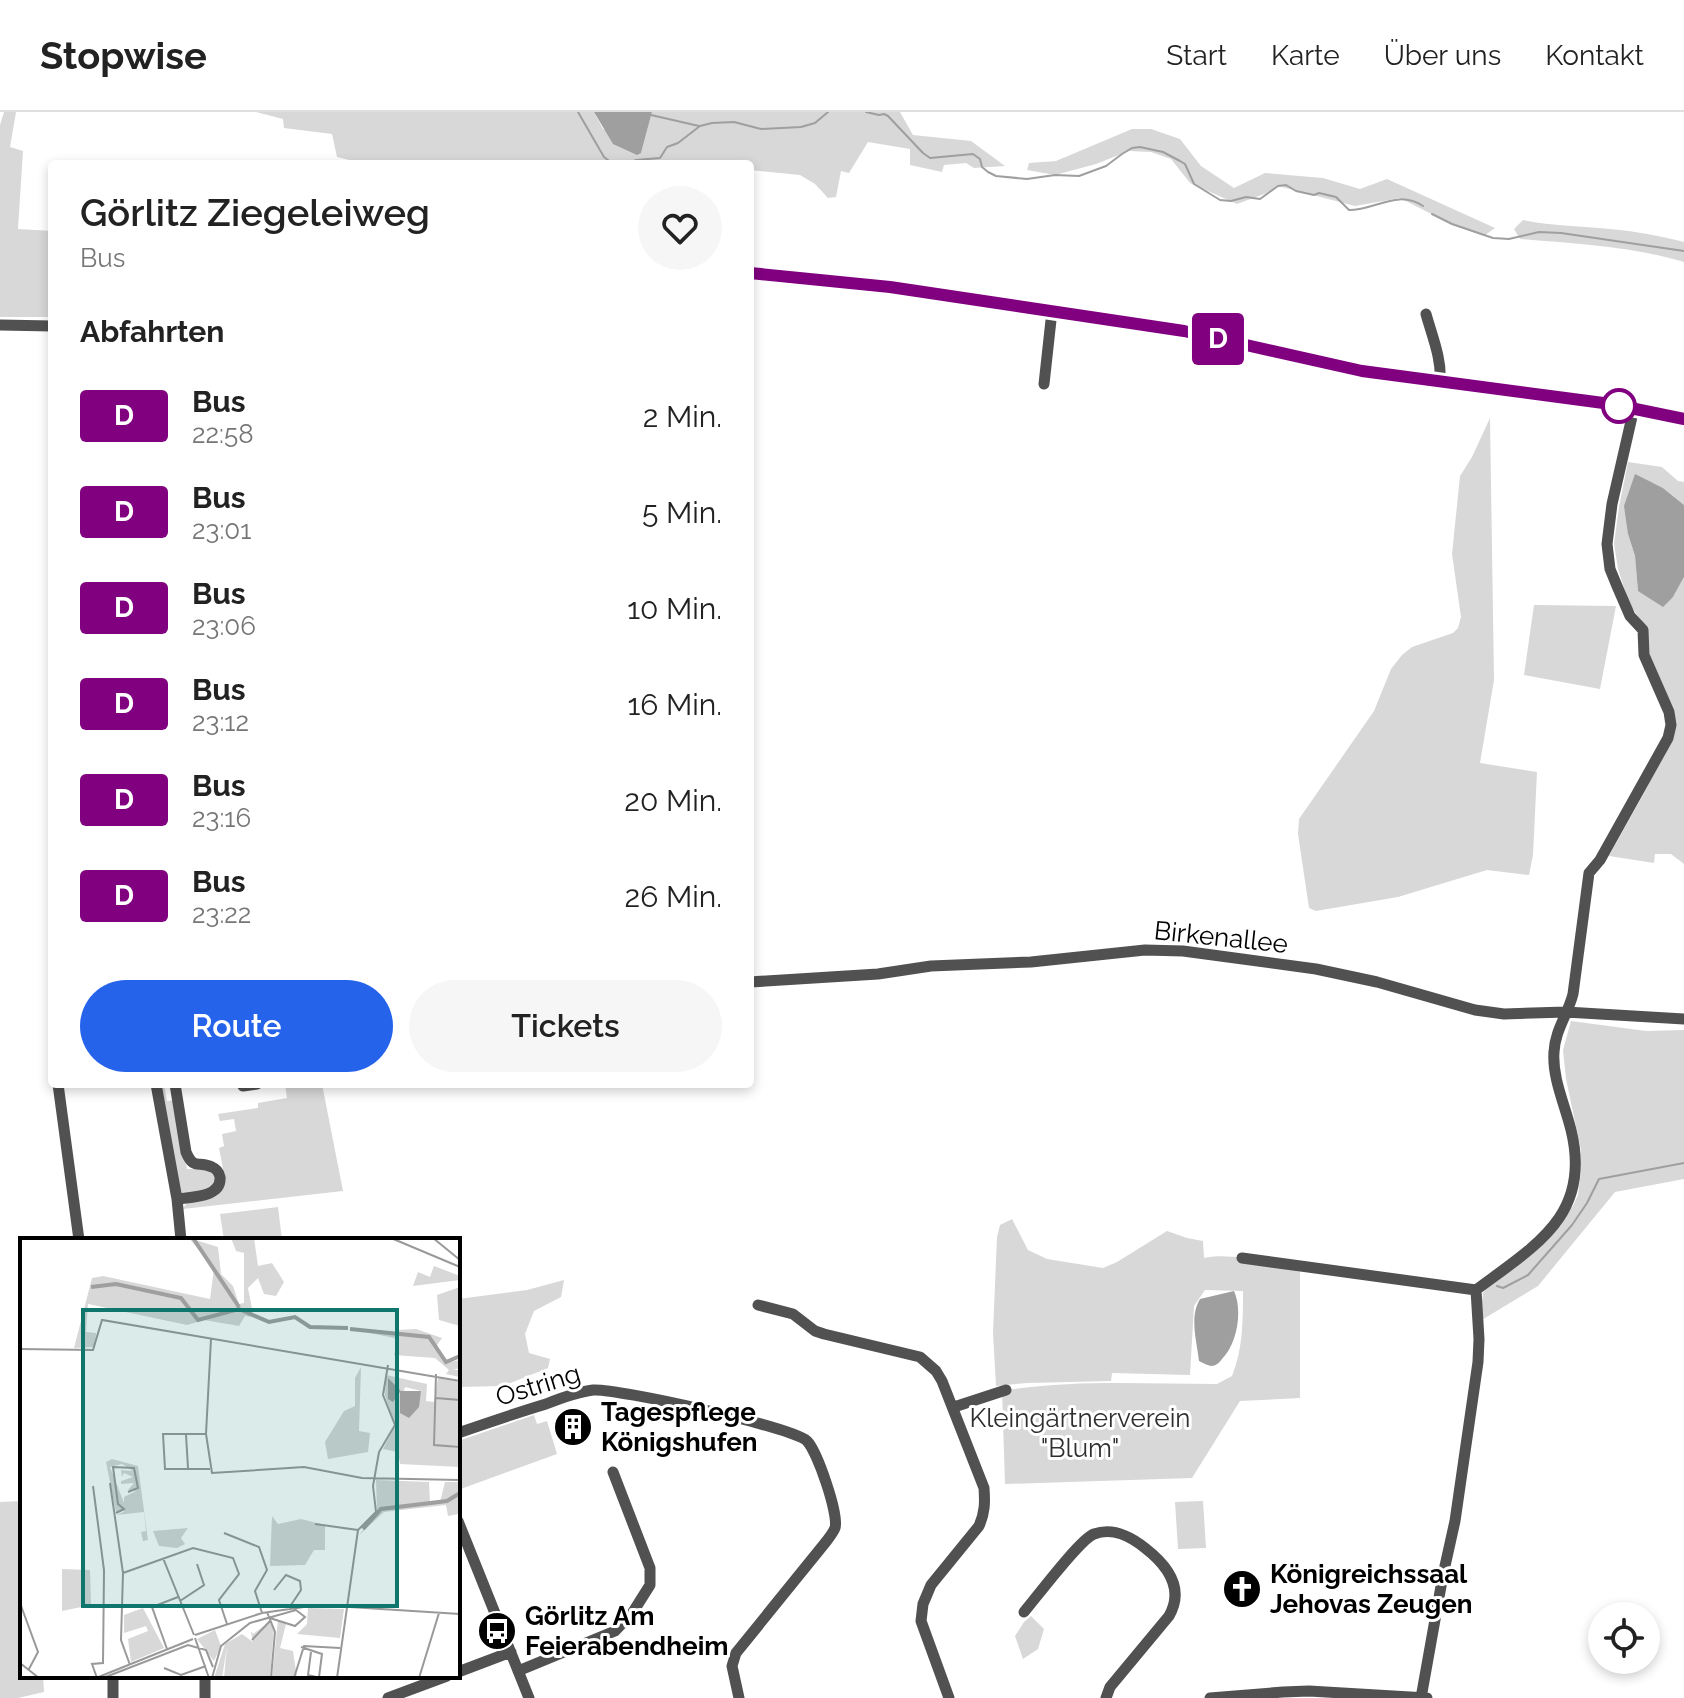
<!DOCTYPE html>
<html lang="de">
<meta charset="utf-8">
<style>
:root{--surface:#fff;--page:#f6f6f6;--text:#222;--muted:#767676;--line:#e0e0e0;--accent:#2563eb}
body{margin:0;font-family:Raleway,sans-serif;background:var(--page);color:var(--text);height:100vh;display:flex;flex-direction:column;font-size:30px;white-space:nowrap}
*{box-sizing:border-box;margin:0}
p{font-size:26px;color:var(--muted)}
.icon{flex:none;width:44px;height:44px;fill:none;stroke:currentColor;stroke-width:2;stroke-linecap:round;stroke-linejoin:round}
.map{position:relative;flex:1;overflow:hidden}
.drawer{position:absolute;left:48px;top:48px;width:706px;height:928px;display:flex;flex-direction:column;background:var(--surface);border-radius:8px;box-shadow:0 4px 12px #0003}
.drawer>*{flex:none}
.badge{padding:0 16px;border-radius:6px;font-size:28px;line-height:52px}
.controls{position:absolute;left:1588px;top:1490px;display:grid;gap:16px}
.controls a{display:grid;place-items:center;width:72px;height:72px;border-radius:50%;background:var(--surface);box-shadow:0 4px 12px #0003;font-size:40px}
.map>.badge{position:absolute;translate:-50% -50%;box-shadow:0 0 0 4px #fff}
h2{padding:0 32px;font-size:30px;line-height:72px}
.round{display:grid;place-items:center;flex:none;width:84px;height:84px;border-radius:42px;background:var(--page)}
.overview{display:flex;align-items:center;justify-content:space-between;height:136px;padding:0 32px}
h1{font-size:38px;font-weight:600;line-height:60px}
.button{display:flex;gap:16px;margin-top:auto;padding:16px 32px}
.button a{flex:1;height:92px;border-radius:48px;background:var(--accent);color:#fff;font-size:32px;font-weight:600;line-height:92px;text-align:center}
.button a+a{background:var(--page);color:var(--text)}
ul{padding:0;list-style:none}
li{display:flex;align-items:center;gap:24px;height:96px;padding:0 32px}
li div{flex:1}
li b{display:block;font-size:30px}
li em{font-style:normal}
li .badge{min-width:88px;font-weight:700;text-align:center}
header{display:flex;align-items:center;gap:48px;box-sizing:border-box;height:112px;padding:0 40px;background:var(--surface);border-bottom:2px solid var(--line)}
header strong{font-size:38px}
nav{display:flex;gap:44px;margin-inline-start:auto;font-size:28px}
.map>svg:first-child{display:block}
</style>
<header>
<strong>Stopwise</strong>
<nav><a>Start</a><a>Karte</a><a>Über uns</a><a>Kontakt</a></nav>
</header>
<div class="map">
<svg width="1684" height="1586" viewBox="0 0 1684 1586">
<rect width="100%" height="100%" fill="#fff"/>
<path fill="#d8d8d8" d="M4,0h12l-6,35 13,4 -5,78 34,2v86h-52v-192z
M256,0h338l9,17 38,24 11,-41h248l13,23 58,6 34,25 -31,2 -8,-5 -22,2 -2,7 -32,-7v-16l-42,-7 -19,31 -8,-2 -5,26 -8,1 -13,-14 -15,-9 -50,-5v-6h-384l-29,-7 -5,-23 -48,-6 -1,-9z
M1132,17h19l29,10 21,27 33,22 31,-15 58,5 37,11 27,-10 108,49 -11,8 -31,-11 -53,-27 -45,8 -77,-20 -14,8 -27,10 -47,-21 -19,-24 -20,-7 -22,-1 -33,13 -41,11 -28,-5 2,-7 27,-2z
M1523,108c29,6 58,6 87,9 25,2 50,7 74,13v20c-53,-16 -109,-18 -164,-23l-6,-10z
M1490,306l4,262 -14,83 57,9 -4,83 -4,20 -42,-5 -89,27 -82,14 -7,-3 -11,-74 1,-15 75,-108 17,-42 11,-14 10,-8 41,-14 5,-5 3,-11 -9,-63 8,-78 12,-19z
M1628,350l34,5 16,14 6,1v23l-21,-17 -10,-5 -25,51 7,22 3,35 12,6h23l11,-20v287l-13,-10h-16l-1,9 -45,-7 34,-61 31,-62 -25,-76 -5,-32 -15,-22 -11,-34 -4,-25 5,-37z
M1534,493l82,1 -16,83 -76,-14z
M1571,909l75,10 38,-1v149l-69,13 -77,94 -58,35 3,-28 9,-11 71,-63 10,-13 5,-11 3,-24v-21l-15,-71 -3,-29z
M159,972h5l3,17 9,-1 11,69h19l10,7 -1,11 -32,8 -5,-2z
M285,972h37l21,107 -160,18c5,-12 22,-11 34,-13 11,-15 5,-31 2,-48l5,-2 -2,-12 14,-3 -2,-12 -14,2 -2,-7 40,-6v-5l29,-5z
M278,1095l4,33h-58l-4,-26z
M1012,1107l16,31 19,9 56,9 14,-6 50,-31 20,7 16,3 1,17c24,-6 69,5 96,9v131l-60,3 -48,77 -187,6 -3,-93c70,-12 144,-7 215,-7l15,-8c11,-27 11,-56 11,-85l-38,-1 -11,16 -4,69 -78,-2 -1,8 -84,2 -31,3 -3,-53 4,-96 3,-12z
M564,1168l-3,17 -27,14 -9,23 4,19 21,6 -2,9 -45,18 -45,1v-88l69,-9z
M534,1303l3,9 10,-3 10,33 -99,36v-49z
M22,1389v175h21l1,16 -26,6h-18v-196z
M1203,1389l3,47 -28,1 -3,-47z
M1031,1504l13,13 -6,20 -15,10 -8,-23 9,-14z"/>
<path fill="#9f9f9f" d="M594,0h58l-11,41 -4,2 -24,-11z
M1635,362l28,14 21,17v72l-11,20 -10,10 -25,-16 -3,-35 -7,-22 -4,-28z
M1234,1179c9,20 3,53 -12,68 -3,4 -6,7 -11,7 -2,0 -10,-4 -12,-5 -2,-19 -10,-44 1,-62z"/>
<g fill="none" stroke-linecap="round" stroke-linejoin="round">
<path stroke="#9f9f9f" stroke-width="2" d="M578,0l26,45 9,7
M866,0l13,3 5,-1 4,2 35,37 7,5 43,-4 7,5 2,8 6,5 8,4 31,3 28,-4 24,1 27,-10 16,-12 10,-6 8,-1 23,5 17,9 5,3 9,20 26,16 11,1 15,-4 14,2 18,-13 8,-1 10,6 18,4 5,-2 17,4 13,13c27,0 48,-21 74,-4
M651,3l48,11
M628,52l8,-4 24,-2 7,-11 11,-4 22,-17 12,-3 22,-1 27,7 40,-2 14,-4 13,-11
M1432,102l20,10 41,14 16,1 30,-7 22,1 123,18
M1497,1174l6,2 25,-13 44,-50 15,-22 12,-24 85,-16"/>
<path stroke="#515151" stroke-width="11" d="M750,161l140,14 294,44 178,40 249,33 73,15
M1426,202c6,22 16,45 14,68
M0,213l52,1
M1044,272l8,-73
M750,870l128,-8 53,-8 100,-4 114,-12 38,1 133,18 61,13 98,28 29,4 62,-2 118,7
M58,972l21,156
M156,972l21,115 4,41
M175,972l11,68c8,19 12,8 26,15 5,2 7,5 8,10 2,21 -30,20 -43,22
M243,974l14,-2
M1242,1146l234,32
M758,1193l35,9 22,17 9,3 96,23 16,14 6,10 42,107c1,14 1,25 -5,38l-48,59 -8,19 -2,17 28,77
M954,1295l52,-17
M458,1321c29,-10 58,-20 88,-29 15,-6 31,-12 47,-14 23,-2 199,37 214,51 10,10 32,73 28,87 -2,5 -7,11 -10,15l-89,110 -4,13 7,32
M458,1409l71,177
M1024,1500c12,-14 56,-73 70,-78 19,-7 36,2 51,14 22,17 40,40 24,68l-59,71 -4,11
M518,1559l97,-40 18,-19 17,-27v-17l-37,-96
M458,1560l53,-20
M113,1586v-22
M205,1586v-22
M388,1586l59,-22
M1210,1586l73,-6 26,-1 118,7
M1421,1586l22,-123 12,-54 23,-159 1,-23 -3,-49c60,-45 116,-75 95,-160 -6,-25 -19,-52 -17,-78 1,-22 14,-38 19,-58l16,-121 11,-13 68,-122 3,-13 -2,-13 -25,-57 -1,-25 -13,-14 -13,-30 -7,-17 -3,-25 5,-40 22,-96"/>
</g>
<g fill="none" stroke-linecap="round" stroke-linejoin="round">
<defs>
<path id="line" d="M750,161l140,14 294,44 178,40 249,33 73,15"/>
</defs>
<use href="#line" stroke="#fff" stroke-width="18"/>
<use href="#line" stroke="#800080" stroke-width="12"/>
</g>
<defs>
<symbol id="building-disc" viewBox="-11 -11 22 22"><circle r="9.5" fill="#000" stroke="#fff"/><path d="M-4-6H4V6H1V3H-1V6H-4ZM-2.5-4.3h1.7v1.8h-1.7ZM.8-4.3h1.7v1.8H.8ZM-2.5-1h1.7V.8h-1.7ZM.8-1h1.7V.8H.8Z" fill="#fff"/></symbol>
<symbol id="church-disc" viewBox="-11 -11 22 22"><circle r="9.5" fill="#000" stroke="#fff"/><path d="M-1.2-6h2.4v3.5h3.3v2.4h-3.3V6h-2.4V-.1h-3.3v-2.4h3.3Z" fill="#fff"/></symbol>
<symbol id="bus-disc" viewBox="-11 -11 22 22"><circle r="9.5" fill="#000" stroke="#fff"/><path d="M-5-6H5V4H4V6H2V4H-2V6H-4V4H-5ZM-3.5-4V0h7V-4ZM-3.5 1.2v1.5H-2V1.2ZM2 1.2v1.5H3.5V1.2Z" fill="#fff"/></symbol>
</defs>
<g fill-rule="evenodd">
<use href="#building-disc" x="551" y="1293" width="44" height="44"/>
<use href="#church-disc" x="1220" y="1455" width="44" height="44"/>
<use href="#bus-disc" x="475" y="1497" width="44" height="44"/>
</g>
<circle fill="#fff" stroke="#800080" stroke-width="4" cx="1619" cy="294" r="16"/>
<g text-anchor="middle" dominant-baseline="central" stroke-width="6" stroke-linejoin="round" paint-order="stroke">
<g font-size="26" fill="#000" stroke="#fff">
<text transform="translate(1221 825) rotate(6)">Birkenallee</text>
<text transform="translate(538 1273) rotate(-17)">Ostring</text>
</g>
<g font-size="26" font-weight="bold" fill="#000" stroke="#fff" text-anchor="start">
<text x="601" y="1300">Tagespflege<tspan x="601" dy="30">Königshufen</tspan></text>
<text x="1270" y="1462">Königreichssaal<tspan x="1270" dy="30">Jehovas Zeugen</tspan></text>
<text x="525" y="1504">Görlitz Am<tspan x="525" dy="30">Feierabendheim</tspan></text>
</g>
<g font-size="26" fill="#2f2f2f" stroke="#fff">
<text x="1080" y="1306">Kleingärtnerverein<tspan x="1080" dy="30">"Blum"</tspan></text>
</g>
</g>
<g transform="translate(20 1126)">
<rect width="440" height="440" fill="#fff"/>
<path d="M169,0l29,9 3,27 12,12 6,18 5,-1v-50l-8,-2 -5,-13h23l4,28 14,-3 12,19 -8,14 -12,-2 -6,-16 -10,10 5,26 17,6 -25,-4 -6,10 -35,-6 -17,5 -99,-21 -2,28 10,1 -1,14 -21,1 18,-70 11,-2 107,23 4,-30zM414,28l26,10v4l-47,6 5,-14 12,5zM440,49v39l-21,-6 -2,-25zM396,91l26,9 -7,10 10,14 15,-8 -10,8 10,-2v8l-7,2h7v7l-14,-3 3,-4 -14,-12 -41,-3 5,-16 -34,-7 34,3 -2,-5zM341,129l-2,64 11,2 -2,19 -40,7 -3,-17 19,-31 11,-5v-28zM366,137l41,9 -1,17 8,1 4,-24 22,4v64l-27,-1 27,3v19l-60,-3 -2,-12 -15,-3 12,-23 -10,-31zM385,149l16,4 -9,21 -12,-6zM92,221l26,7 10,74 -5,1 -2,-9 5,-1 -2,-19 -27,3 8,-4 -9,1 -10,-50zM102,226l11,7 -12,-1 1,7 2,-4 9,4 -12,4v3l13,-1 -6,7 8,1 -12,6v6l-14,-36zM356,242l53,2 1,21 10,-1 5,-20h15l-2,32 -10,2 -2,-11 -62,7 -25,23 18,-23zM252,278l6,8 23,-5 24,6v25h-11l-9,15 -35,1zM168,290l-7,10 4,6 -8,4 -18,-2 -6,-15zM42,331l28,1 1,35 -29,6zM123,370l21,40 -33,14 -3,-23 20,-8 -2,-5 -22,7v-18zM288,370l36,1 -4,29 -43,-4 10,-10zM258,382l8,4 -6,24 13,3 4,27h-25zM249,384l5,5 -4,51h-46l3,-32 -5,32h-8l11,-34 17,-10 11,8 -2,-10 -8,2 9,-2 1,2zM195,392l6,16 -7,15 -17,-22z" fill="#d8d8d8" fill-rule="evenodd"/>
<path d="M368,140l13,13h20l-2,16 -10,11 -9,-5v-21l-7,10 -5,-3z" fill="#9f9f9f"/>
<path fill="none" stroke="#9f9f9f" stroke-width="4" d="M173,0l46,69M71,49l25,-3 65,14 17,22 41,-11 30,13 26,-5 15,10 38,1M330,91l79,8 17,25 14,-6M343,291l18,-20 66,-8 13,-8"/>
<path fill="none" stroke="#999" stroke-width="2" d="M371,0l69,29M413,0l27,22M191,101l-5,95 6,39 92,-6 58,11 98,2M0,111l73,1 9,-30 358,61M416,136l-2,71 26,2M416,160l24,2M186,196h-43l2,35h45M166,197l2,33M90,245l13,90 -2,67 9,25M73,248l11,84 -1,93 -11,1 5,14M96,275l8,-4 -6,-5 -5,-37 21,1 4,20 -10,4M295,286l43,6M204,295l35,14 8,23 -12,21 7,22M143,320l31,77M103,335l70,-25 40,10 6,16 -20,26 8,24M254,352l12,-15 14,6 1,9 -12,18M160,363l24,-16 -7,-21M0,365l18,49 -9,17M247,374l8,20 -4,46M175,397l67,-22 56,-8 142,9M175,400l14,40M232,402l18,-19M281,409l21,7 -3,23M147,411l-15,-42 26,-10M291,414l-3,23 12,3M0,425l19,15M144,430l17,7 25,-9M76,440l97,-39M83,440l85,-33 18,5 7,17M192,440l9,-32 29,-23 46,-13 9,7 -10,9 -25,-8M274,440l10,-32 36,2M317,440l21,-148 18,-18 -3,-26 6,-34 16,-27 -12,-30 5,-30M399,440l20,-65"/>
<path fill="#0f766e" fill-opacity="0.15" stroke="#0f766e" stroke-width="4" d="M63,72h314v296h-314z"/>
<rect width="440" height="440" fill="none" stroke="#000" stroke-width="4"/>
</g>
</svg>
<div class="controls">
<a><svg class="icon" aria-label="locate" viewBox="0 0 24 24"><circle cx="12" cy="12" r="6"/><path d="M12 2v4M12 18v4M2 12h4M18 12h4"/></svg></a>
</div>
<b class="badge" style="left:1218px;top:227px;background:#800080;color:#fff">D</b>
<section class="drawer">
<div class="overview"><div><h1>Görlitz Ziegeleiweg</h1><p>Bus</p></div><a class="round"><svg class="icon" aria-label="heart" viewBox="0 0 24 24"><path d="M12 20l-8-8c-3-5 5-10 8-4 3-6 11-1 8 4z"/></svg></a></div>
<h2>Abfahrten</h2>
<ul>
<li><span class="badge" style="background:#800080;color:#fff">D</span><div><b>Bus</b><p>22:58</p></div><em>2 Min.</em></li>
<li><span class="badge" style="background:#800080;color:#fff">D</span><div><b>Bus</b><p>23:01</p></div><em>5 Min.</em></li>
<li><span class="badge" style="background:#800080;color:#fff">D</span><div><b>Bus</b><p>23:06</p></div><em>10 Min.</em></li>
<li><span class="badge" style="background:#800080;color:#fff">D</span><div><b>Bus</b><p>23:12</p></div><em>16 Min.</em></li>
<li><span class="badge" style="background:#800080;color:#fff">D</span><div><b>Bus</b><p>23:16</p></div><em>20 Min.</em></li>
<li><span class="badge" style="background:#800080;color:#fff">D</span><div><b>Bus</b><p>23:22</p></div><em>26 Min.</em></li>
</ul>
<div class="button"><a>Route</a><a>Tickets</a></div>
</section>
</div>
